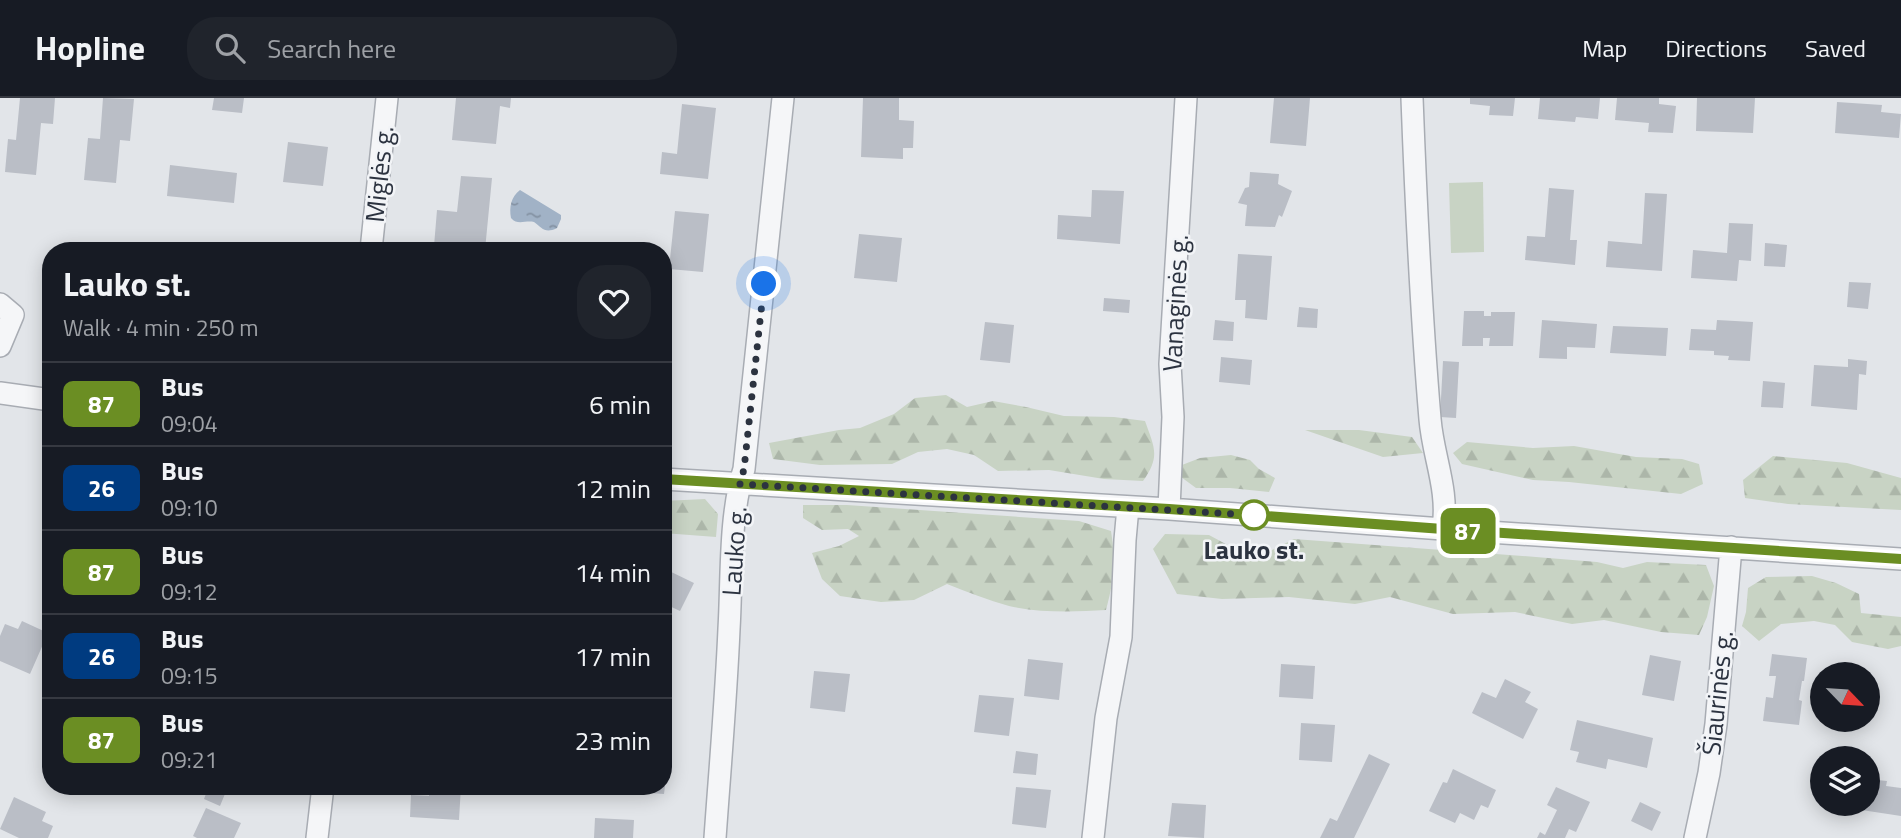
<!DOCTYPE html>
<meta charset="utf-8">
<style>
:root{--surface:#171b24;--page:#20242c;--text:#f1f3f6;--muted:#9ea1a6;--line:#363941}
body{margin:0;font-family:"Titillium Web",sans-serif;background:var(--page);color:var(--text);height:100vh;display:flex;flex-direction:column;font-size:26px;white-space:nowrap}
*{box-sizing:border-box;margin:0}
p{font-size:23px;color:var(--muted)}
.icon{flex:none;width:38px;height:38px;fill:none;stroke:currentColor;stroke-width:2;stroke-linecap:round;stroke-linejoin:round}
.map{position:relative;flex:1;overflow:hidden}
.details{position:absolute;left:42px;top:144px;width:630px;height:553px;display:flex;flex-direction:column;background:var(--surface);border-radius:28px;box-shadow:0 4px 18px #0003}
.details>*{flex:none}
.badge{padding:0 14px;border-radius:10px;font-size:24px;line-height:46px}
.needle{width:46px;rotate:115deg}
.tools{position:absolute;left:1810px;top:564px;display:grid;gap:14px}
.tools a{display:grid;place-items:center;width:70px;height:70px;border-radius:50%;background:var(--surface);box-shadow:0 4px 18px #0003;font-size:35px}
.you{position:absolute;width:35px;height:35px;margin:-18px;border:5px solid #fff;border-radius:50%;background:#1a73e8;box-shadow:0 0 0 10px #1a73e833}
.map>.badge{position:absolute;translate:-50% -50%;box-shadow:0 0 0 4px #fff}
.round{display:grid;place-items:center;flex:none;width:74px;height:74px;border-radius:28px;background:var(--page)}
.summary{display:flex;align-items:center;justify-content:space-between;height:119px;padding:0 21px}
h1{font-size:33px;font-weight:700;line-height:52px}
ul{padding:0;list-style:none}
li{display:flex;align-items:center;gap:21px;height:84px;padding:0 21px;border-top:2px solid var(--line)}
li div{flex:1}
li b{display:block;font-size:26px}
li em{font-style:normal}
li .badge{min-width:77px;font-weight:700;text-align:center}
header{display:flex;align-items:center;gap:42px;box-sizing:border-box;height:98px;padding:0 35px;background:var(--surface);border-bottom:2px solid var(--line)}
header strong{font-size:33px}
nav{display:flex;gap:38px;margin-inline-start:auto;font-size:24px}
.search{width:490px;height:63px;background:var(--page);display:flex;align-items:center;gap:18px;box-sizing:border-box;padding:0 24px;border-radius:28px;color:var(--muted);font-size:26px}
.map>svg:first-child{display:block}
</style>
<header>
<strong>Hopline</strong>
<div class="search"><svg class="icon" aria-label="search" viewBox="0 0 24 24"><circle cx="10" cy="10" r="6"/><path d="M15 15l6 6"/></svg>Search here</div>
<nav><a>Map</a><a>Directions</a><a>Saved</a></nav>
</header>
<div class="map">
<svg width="1901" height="740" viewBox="0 0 1901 740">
<defs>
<pattern id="forest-firs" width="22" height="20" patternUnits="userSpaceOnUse" patternTransform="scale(1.75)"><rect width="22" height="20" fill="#c8d3c4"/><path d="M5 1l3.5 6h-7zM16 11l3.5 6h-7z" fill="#acb6a9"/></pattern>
<pattern id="water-ripples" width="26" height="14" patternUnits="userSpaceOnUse" patternTransform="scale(1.75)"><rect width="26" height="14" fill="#a1b2c6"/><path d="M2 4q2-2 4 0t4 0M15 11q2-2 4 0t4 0" fill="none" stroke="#8391a2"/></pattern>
</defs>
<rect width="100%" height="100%" fill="#e2e5e9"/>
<path fill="url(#forest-firs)" d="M946,297l21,12 26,-6 33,6 38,9 50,1 31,4c9,26 16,35 -2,60l-39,-2 -55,-9 -51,1 -24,-16 -27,-6 -29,3 -26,12 -72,1 -47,-6 -4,-16 70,-13 21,-2 34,-14 21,-16z
M1305,332h54l53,7 11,16 -40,4z
M1467,344l66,6 41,-2 62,11 46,2 17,5 4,20 -22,10 -112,-12 -36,-2 -71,-16 -9,-11z
M1231,357l19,5 9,9 16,9 -6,14 -39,-4h-34l-15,-11 1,-12 18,-7z
M1773,358l74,7 54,15v32l-113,-6 -43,-6 -2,-18z
M705,401l13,15 -2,23 -53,-4v-32z
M803,407h44l232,16 32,10c5,31 3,49 -5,79 -32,2 -66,3 -97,-4 -21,-6 -42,-14 -62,-22l-33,16 -33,2 -41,-6 -18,-17 -10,-26 27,-7 20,-10 -11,-7 -26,1 -19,-12z
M1165,436l44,1 26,14 35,2 24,-12 242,18 61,5 26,6 24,-6 59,3 8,21 -7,31 -8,18 -38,-3 -57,-12 -32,4 -57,-12 -62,2 -63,-17 -35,7 -66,-7 -67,2 -45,-5 -24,-45z
M1812,478l24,7 23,11 2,19 40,4v29l-13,3 -36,-7 -17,-17 -21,-4 -33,3 -22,17 -17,-15 4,-14 2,-24 18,-11z"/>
<path fill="#c8d3c4" d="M1483,84l1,70 -33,1 -2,-70z"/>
<path fill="url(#water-ripples)" d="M520,92l41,25v4l-4,9c-12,6 -15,0 -23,-6 -9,-2 -16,4 -23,-4 -2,-11 0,-21 9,-28z"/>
<path fill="#babec6" d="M20,0h35l-2,26 -12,-1 -5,52 -31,-3 3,-33 8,1z
M103,0l31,1 -4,42 -10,-1 -4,43 -32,-3 4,-42 12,1z
M214,0h30l-2,15 -30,-3z
M456,0h55l-1,10 -10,-2 -4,38 -44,-4z
M863,0h36v22l15,1 -1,27h-10v11l-42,-2z
M1274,0h36l-4,48 -36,-3z
M1470,0h45l-2,18 -24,-1 1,-9 -20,-2z
M1540,0h60l-2,21 -22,-2 -1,5 -37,-3z
M1617,0h42v6l17,2 -3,27 -25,-1 1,-9 -34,-3z
M1697,0h58l-2,35 -57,-2z
M1837,4l45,3 -1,7 20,2 -2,24 -64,-5z
M682,6l34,4 -8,71 -48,-5 2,-22 15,2z
M288,44l40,5 -5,39 -40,-4z
M170,67l67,8 -3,30 -67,-7z
M1250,74l29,2 -1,10 14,7 -10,26 -3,-2 -4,12 -30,-1 2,-21 -9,-2 7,-15 4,-1z
M461,78l31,2 -7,72 -51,-4 3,-36 20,2z
M1549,90l25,2 -4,50h7l-2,25 -50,-5 2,-24 18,1z
M1092,92l32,1 -4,53 -63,-5 1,-24 33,2z
M1645,95l22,1 -5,77 -56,-4 2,-26 34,3z
M675,113l34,3 -6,58 -34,-3z
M1729,125l24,1 -2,37 -12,-1 -2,21 -46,-3 2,-28 34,3z
M859,136l43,4 -5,44 -43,-4z
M1765,145l22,2 -2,22 -21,-1z
M1238,156l34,2 -5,64 -22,-2 1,-18h-11z
M1849,184l22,1 -3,26 -21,-2z
M1104,200l26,2 -1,13 -26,-2z
M1299,209l19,2 -1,19 -20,-1z
M1464,213h20v5h7v-4h24l-2,34h-24l1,-8h-7v8h-21z
M1215,222l19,2 -1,19 -20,-1z
M1542,222l55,4 -2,24 -28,-1v12l-28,-1z
M1717,222l36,2 -3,39 -22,-1 1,-4 -15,-1v-4l-25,-1 2,-21 25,1z
M985,224l29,3 -4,38 -30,-3z
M1613,228l55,2 -2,28 -56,-3z
M1221,259l31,3 -2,25 -31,-3z
M1848,261l19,2 -1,14 -7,-1 -2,36 -46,-4 3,-41 34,2z
M1443,263l16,1 -3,56 -16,-1z
M1763,283l22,2 -2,25 -22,-1z
M663,470l31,15 -14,28 -17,-8z
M22,523l26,12 -18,41 -30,-13v-25l5,-12 13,5z
M1772,556l35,4 -3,23h-2l-3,19 3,1 -3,24 -36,-4 3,-24 7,1 3,-22h-7z
M1650,557l31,6 -7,40 -32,-6z
M1028,561l35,4 -4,37 -35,-4z
M1281,566l34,2 -2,33 -34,-2z
M663,571l6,4 -2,28h-4z
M814,573l36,3 -5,38 -35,-4z
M1505,581l26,13 -6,10 13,7 -15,30 -51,-26 10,-21 14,6z
M979,597l35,3 -5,38 -35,-4z
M1577,622l76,18 -6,30 -39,-9 -2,10 -30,-7 3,-10 -9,-2z
M1301,625l34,2 -3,37 -33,-2z
M1016,653l22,3 -2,21 -23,-2z
M1369,656l21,10 -36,74h-34l10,-20 7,3z
M1453,671l43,21 -8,18 -7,-3 -7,15 -14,-7 -5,10 -26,-12 14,-29 4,1z
M1867,681l20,2 -1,5 15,2v28l-46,-7 1,-6h11z
M209,688h11l7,3 -7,17 -16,-7z
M429,688h32l-2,34 -49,-3 1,-22 18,1z
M635,688h30l-1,8 -30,-2z
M1016,689l35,3 -5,38 -34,-4z
M1556,689l34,15 -14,30 -7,-3 -4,9h-28l3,-6 5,3 12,-25 -10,-5z
M14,699l32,15 -4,9 11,5 -5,12h-29l-19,-9z
M1640,704l21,10 -9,19 -21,-10z
M1172,705l34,2 -2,33 -36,-2z
M206,710l35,15 -7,15h-37l-4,-2z
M595,720l39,2 -1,18h-39z"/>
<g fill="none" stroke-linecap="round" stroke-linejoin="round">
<defs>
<path id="street" d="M1412,0c4,107 9,214 18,321 3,38 19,70 13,110
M371,152l16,-152
M0,206l13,11 -13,31
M0,295l51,7
M663,381l506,30 274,20 458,30
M1169,411l4,-92 -3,-53 16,-266
M317,740l6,-52
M715,740c5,-70 11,-139 14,-209 3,-50 0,-113 15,-160l39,-371
M1093,740l13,-120 15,-81 4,-97 3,-33
M1695,740l14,-65 7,-49 15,-177"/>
</defs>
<use href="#street" stroke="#a8acb3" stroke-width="24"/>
<use href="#street" stroke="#f5f6f8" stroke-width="21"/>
</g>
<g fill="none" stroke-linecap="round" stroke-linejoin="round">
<defs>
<path id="line" d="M663,381l506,30 274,20 458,30"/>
</defs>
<use href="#line" stroke="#fff" stroke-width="16"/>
<use href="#line" stroke="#6b8e23" stroke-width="10"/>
<path stroke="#2c3340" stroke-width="7" stroke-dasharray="0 12.6" d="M764,186l-20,185 -4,15 526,32 -12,-1"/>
</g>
<circle fill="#fff" stroke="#6b8e23" stroke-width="3.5" cx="1254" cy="417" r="14"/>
<g text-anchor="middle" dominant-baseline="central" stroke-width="5" stroke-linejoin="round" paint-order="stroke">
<g font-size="26" fill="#2c3340" stroke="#f2f4f7">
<text transform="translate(379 76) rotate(-84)">Miglės g.</text>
<text transform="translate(1175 205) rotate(-87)">Vanaginės g.</text>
<text transform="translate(734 453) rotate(-86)">Lauko g.</text>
<text transform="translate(1717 595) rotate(-84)">Šiaurinės g.</text>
</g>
<g font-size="26" font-weight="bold" fill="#2c3340" stroke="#f2f4f7">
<text x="1254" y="451">Lauko st.</text>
</g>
</g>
</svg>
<div class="tools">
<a><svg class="needle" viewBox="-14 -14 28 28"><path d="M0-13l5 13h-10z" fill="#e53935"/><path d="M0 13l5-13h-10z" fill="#9ea1a6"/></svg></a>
<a><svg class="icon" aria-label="layers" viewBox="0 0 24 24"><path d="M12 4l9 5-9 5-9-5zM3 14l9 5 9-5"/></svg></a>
</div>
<div class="you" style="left:764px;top:186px"></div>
<b class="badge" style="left:1468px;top:433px;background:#6b8e23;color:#fff">87</b>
<section class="details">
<div class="summary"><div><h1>Lauko st.</h1><p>Walk · 4 min · 250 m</p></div><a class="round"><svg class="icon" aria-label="heart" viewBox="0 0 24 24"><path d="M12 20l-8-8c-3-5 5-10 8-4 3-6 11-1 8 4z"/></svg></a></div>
<ul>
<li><span class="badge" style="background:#6b8e23;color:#fff">87</span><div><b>Bus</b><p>09:04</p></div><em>6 min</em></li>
<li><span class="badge" style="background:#003b80;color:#fff">26</span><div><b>Bus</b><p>09:10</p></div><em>12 min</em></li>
<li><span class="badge" style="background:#6b8e23;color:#fff">87</span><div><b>Bus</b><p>09:12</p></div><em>14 min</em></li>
<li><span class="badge" style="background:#003b80;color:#fff">26</span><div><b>Bus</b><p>09:15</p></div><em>17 min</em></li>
<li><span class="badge" style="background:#6b8e23;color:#fff">87</span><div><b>Bus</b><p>09:21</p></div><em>23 min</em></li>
</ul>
</section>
</div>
